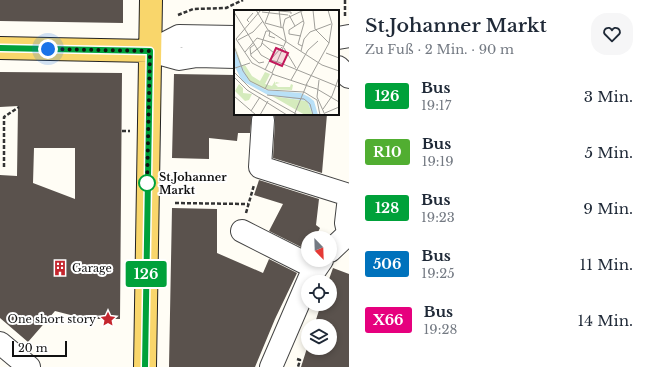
<!DOCTYPE html>
<html lang="de">
<meta charset="utf-8">
<style>
:root{--surface:#fff;--page:#f6f6f7;--text:#1f2937;--muted:#747a83}
body{margin:0;font-family:"Libre Baskerville",serif;background:var(--page);color:var(--text);height:100vh;display:flex;flex-direction:column;font-size:15px;white-space:nowrap}
*{box-sizing:border-box;margin:0}
p{font-size:13px;color:var(--muted)}
.icon{flex:none;width:22px;height:22px;fill:none;stroke:currentColor;stroke-width:2;stroke-linecap:round;stroke-linejoin:round}
.map{position:relative;flex:1;overflow:hidden}
.drawer{display:flex;flex-direction:column;background:var(--surface);width:300px}
.drawer>*{flex:none}
.badge{padding:0 8px;border-radius:3px;font-size:14px;line-height:26px}
.needle{width:26px;rotate:157deg}
.fabs{position:absolute;left:301px;top:231px;display:grid;gap:8px}
.fabs a{display:grid;place-items:center;width:36px;height:36px;border-radius:50%;background:var(--surface);box-shadow:0 2px 6px #0003;font-size:20px}
.scale{position:absolute;left:12px;bottom:10px;width:55px;box-sizing:border-box;padding-left:4px;border:2px solid #111;border-top:0;font-size:11px;line-height:14px;white-space:nowrap;color:#111;-webkit-text-stroke:3px #fff;paint-order:stroke}
.you{position:absolute;width:20px;height:20px;margin:-10px;border:3px solid #fff;border-radius:50%;background:#1a73e8;box-shadow:0 0 0 6px #1a73e833}
.map>.badge{position:absolute;translate:-50% -50%;box-shadow:0 0 0 2px #fff}
.round{display:grid;place-items:center;flex:none;width:42px;height:42px;border-radius:16px;background:var(--page)}
.head{display:flex;align-items:center;justify-content:space-between;height:68px;padding:0 16px}
h1{font-size:19px;font-weight:600;line-height:30px}
ul{padding:0;list-style:none}
li{display:flex;align-items:center;gap:12px;height:56px;padding:0 16px}
li div{flex:1}
li b{display:block;font-size:15px}
li em{font-style:normal}
li .badge{min-width:44px;font-weight:700;text-align:center}
main{display:flex;flex:1;min-height:0}
.map>svg:first-child{display:block}
</style>
<main>
<div class="map">
<svg width="349" height="367" viewBox="0 0 349 367">
<rect width="100%" height="100%" fill="#fffdf5"/>
<path fill="#5a524d" fill-rule="evenodd" d="M0,0h123v23l-123,-2z
M0,72l122,1 -2,246h-34l-31,-8 -27,31 -28,-24v-143l17,1 1,-70 -18,1zM34,148h41v51l-42,-16z
M174,74l61,1v39h17l-2,19h-12l-1,8 -28,-3v21l-37,-1z
M274,114h53l-5,59 -49,-15 2,-37z
M259,180l60,19 -3,26 4,3 -5,10h-7l-1,12 -38,-19 14,-27 -29,-9z
M172,208l45,1v44l46,20 6,-14 28,14 -22,46 -20,48h-86z
M333,268l16,6v93h-48l7,-22v3h22v-22h-16l7,-22h9v-22h-2z"/>
<g fill="none" stroke-linecap="round" stroke-linejoin="round">
<defs>
<path id="minor" d="M338,38l11,-2
M150,51l29,-15 56,1
M150,51l29,8 18,-3 38,1
M338,67l11,10
M263,120l-3,47 89,28
M349,197l-3,26 3,14
M242,231l73,37
M330,251l18,-17
M0,343l29,24
M271,367l38,-88 13,-19"/>
<path id="major" d="M0,48l150,3
M145,367l6,-367"/>
</defs>
<use href="#minor" stroke="#444" stroke-width="24"/>
<use href="#major" stroke="#222" stroke-width="24"/>
<path stroke="#333" stroke-width="2.5" stroke-dasharray="4 2" stroke-linecap="butt" d="M345,0v17
M178,15l15,-6 33,-1 17,-8
M122,131h8
M4,167v-50l15,-10
M175,203l73,1
M246,213l8,-28
M297,359l3,1 -2,7"/>
<use href="#minor" stroke="#fff" stroke-width="22"/>
<use href="#major" stroke="#f9d66b" stroke-width="22"/>
</g>
<g fill="none" stroke-linecap="round" stroke-linejoin="round">
<defs>
<path id="line" d="M0,48l150,3 -5,316"/>
</defs>
<use href="#line" stroke="#fff" stroke-width="9"/>
<use href="#line" stroke="#00a13a" stroke-width="6"/>
<path stroke="#111" stroke-width="4" stroke-dasharray="0 7.2" d="M48,49l102,2 -3,136v-4"/>
</g>
<defs>
<symbol id="building-bare" viewBox="-9 -9 18 18"><path d="M-4-6H4V6H1V3H-1V6H-4ZM-2.5-4.3h1.7v1.8h-1.7ZM.8-4.3h1.7v1.8H.8ZM-2.5-1h1.7V.8h-1.7ZM.8-1h1.7V.8H.8Z" fill="#c4262e" stroke="#fff" stroke-width="2.5" paint-order="stroke"/></symbol>
<symbol id="sight-bare" viewBox="-9 -9 18 18"><path d="M0-6L1.8-2.2L6-1.7L2.9 1.2L3.7 5.4L0 3.3L-3.7 5.4L-2.9 1.2L-6-1.7L-1.8-2.2Z" fill="#c4262e" stroke="#fff" stroke-width="2.5" paint-order="stroke"/></symbol>
</defs>
<g fill-rule="evenodd">
<use href="#building-bare" x="49" y="257" width="22" height="22"/>
<use href="#sight-bare" x="97" y="308" width="22" height="22"/>
</g>
<circle fill="#fff" stroke="#00a13a" stroke-width="2" cx="147" cy="183" r="8"/>
<g text-anchor="middle" dominant-baseline="central" stroke-width="4" stroke-linejoin="round" paint-order="stroke">
<g font-size="11" font-weight="bold" fill="#111" stroke="#fff" text-anchor="start">
<text x="159" y="177">St.Johanner<tspan x="159" dy="13">Markt</tspan></text>
</g>
<g font-size="11" fill="#111" stroke="#fff" text-anchor="start">
<text x="72" y="268">Garage</text>
<text x="96" y="319" text-anchor="end">One short story</text>
</g>
</g>
<g transform="translate(234 10)">
<rect width="105" height="105" fill="#fffdf5"/>
<path d="M0,32l8,24 3,-1 7,11 8,5 5,-9 5,2 -5,10 7,2 3,-5v3l1,-2 4,1 -5,1 3,3h12l1,-3 2,1 -1,5 -28,-1 -16,-8 -5,-8zM5,74l4,4v5l9,1 -3,6 -4,1 -10,-10zM38,86l35,5 6,14h-8z" fill="#d5ebbd"/>
<path d="M0,39l15,32 17,9 35,3 8,4 5,4 4,14h-5l-6,-14 -39,-6 -26,-14 -8,-16z" fill="#b9e0f7"/>
<path fill="none" stroke="#a09f9a" stroke-width="1" d="M22,0l12,20 54,35 17,6M36,0l-5,13 18,5M45,0l2,17M79,0l2,19 14,14M45,1l12,1v2M0,2l27,43 9,5 12,-13M28,2l26,3M67,2l3,11 -6,21 4,2M55,5l6,11M15,12l-2,-2 6,-7M67,26l-12,-2v-4l14,-9M2,29l16,24 20,10 14,-32M2,29l25,-29M4,30l15,-8 10,-11M52,31l-3,-14 2,-8 19,-9M28,33l12,10M21,34l-5,4 1,8 8,7 5,-1M0,36l9,25 7,10 18,9 36,2 13,8 3,15M50,38l12,20M67,41l3,-12 6,-7 21,-8M11,42l12,-14 26,8M92,43l13,5M17,44l10,-8 5,-15h4l-1,5 6,2M44,52l61,25M1,58l15,-5M31,60l5,-10 8,2M0,62l16,16 48,27M38,64l45,15 22,13M0,67l13,13 40,25M57,70l17,-30 10,-9M85,70l-2,17 8,18M72,75l23,-42 3,-19 -4,-14M31,79l8,-16M33,85l37,4 6,5 3,11M0,86l22,19M89,99l9,-13 7,-19M17,101l9,-14M91,103l14,-6M26,105l8,-14M60,105l13,-31"/>
<path fill="#c2185b" fill-opacity="0.15" stroke="#c2185b" stroke-width="2" d="M42,38l12,5 -6,13 -12,-5z"/>
<rect width="105" height="105" fill="none" stroke="#111" stroke-width="2"/>
</g>
</svg>
<div class="fabs">
<a><svg class="needle" viewBox="-14 -14 28 28"><path d="M0-13l5 13h-10z" fill="#e53935"/><path d="M0 13l5-13h-10z" fill="#747a83"/></svg></a>
<a><svg class="icon" aria-label="locate" viewBox="0 0 24 24"><circle cx="12" cy="12" r="6"/><path d="M12 2v4M12 18v4M2 12h4M18 12h4"/></svg></a>
<a><svg class="icon" aria-label="layers" viewBox="0 0 24 24"><path d="M12 4l9 5-9 5-9-5zM3 14l9 5 9-5"/></svg></a>
</div>
<div class="scale">20 m</div>
<div class="you" style="left:48px;top:49px"></div>
<b class="badge" style="left:146px;top:274px;background:#00a13a;color:#fff">126</b>
</div>
<section class="drawer">
<div class="head"><div><h1>St.Johanner Markt</h1><p>Zu Fuß · 2 Min. · 90 m</p></div><a class="round"><svg class="icon" aria-label="heart" viewBox="0 0 24 24"><path d="M12 20l-8-8c-3-5 5-10 8-4 3-6 11-1 8 4z"/></svg></a></div>
<ul>
<li><span class="badge" style="background:#00a13a;color:#fff">126</span><div><b>Bus</b><p>19:17</p></div><em>3 Min.</em></li>
<li><span class="badge" style="background:#51ae31;color:#fff">R10</span><div><b>Bus</b><p>19:19</p></div><em>5 Min.</em></li>
<li><span class="badge" style="background:#00a13a;color:#fff">128</span><div><b>Bus</b><p>19:23</p></div><em>9 Min.</em></li>
<li><span class="badge" style="background:#0072bc;color:#fff">506</span><div><b>Bus</b><p>19:25</p></div><em>11 Min.</em></li>
<li><span class="badge" style="background:#e6007e;color:#fff">X66</span><div><b>Bus</b><p>19:28</p></div><em>14 Min.</em></li>
</ul>
</section>
</main>
